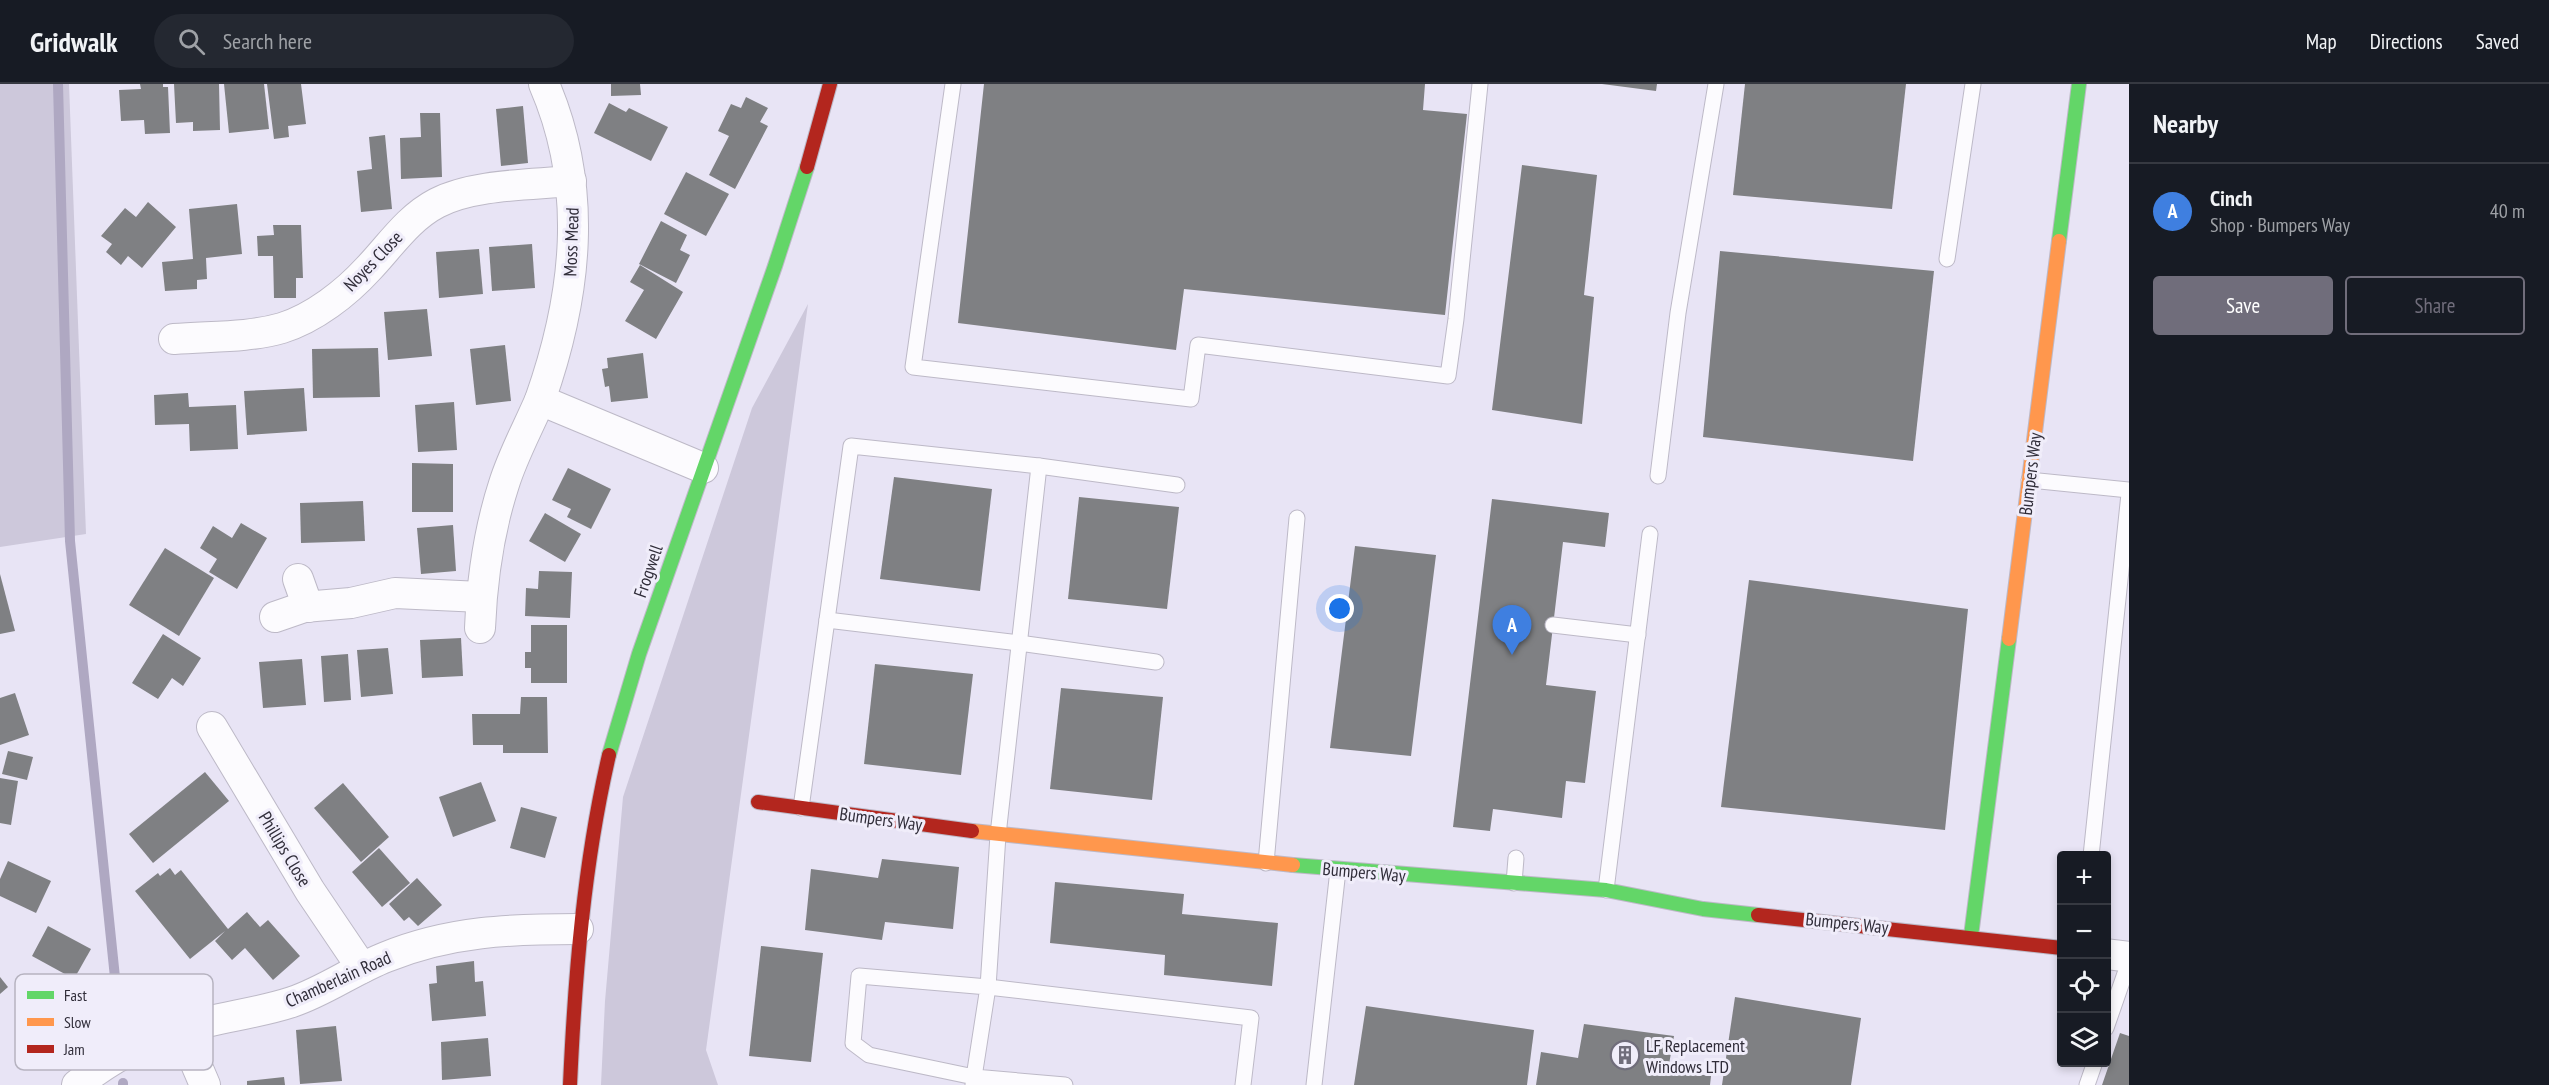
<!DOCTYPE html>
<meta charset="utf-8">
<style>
body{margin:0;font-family:"PT Sans Narrow",sans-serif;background:#242831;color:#f1f3f6}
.controls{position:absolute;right:18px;bottom:18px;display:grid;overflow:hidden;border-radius:6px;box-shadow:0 3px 9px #0003}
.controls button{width:54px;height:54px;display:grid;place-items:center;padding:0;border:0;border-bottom:2px solid #363941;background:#171b24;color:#f1f3f6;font:30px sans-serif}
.you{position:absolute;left:1340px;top:525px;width:21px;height:21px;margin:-15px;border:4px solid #fff;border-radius:50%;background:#1a73e8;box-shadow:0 0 0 9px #1a73e833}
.badge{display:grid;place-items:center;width:39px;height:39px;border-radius:50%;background:#706d7b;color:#fff;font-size:20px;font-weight:700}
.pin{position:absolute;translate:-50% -50px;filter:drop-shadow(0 2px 3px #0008)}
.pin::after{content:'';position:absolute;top:32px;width:21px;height:18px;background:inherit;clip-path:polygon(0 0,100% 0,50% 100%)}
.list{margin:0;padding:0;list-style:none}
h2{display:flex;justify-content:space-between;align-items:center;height:78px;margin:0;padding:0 24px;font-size:26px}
h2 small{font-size:20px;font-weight:400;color:#9ea1a6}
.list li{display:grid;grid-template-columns:39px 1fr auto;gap:18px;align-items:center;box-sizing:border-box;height:96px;padding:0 24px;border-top:2px solid #363941}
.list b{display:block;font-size:22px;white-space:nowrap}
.list p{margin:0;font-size:20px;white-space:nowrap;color:#9ea1a6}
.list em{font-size:20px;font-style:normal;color:#9ea1a6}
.actions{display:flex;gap:12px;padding:18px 24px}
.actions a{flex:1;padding:14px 0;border:2px solid #706d7b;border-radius:6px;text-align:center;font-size:21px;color:#706d7b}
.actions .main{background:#706d7b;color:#fff}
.icon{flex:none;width:33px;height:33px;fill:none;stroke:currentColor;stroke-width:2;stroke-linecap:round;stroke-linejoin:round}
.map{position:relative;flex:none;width:2129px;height:1001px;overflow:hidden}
header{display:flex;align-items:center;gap:36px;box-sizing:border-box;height:84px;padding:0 30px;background:#171b24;border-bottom:2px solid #363941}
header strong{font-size:28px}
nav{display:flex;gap:33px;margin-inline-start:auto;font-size:21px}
.search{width:420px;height:54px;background:#242831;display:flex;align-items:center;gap:15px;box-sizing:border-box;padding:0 21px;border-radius:33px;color:#9ea1a6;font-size:22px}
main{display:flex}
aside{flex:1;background:#171b24}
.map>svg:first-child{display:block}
.green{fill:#cdc8db}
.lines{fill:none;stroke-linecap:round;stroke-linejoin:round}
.stream{stroke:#afa8c2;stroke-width:10}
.building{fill:#7f8083}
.lane-casing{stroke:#bdb9c7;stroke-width:17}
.street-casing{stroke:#bdb9c7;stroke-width:32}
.fast-casing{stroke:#bdb9c7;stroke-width:16}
.slow-casing{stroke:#bdb9c7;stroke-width:16}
.jam-casing{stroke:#bdb9c7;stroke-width:16}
.lane{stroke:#fcfbfe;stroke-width:15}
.street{stroke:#fcfbfe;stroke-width:30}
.fast{stroke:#63d668;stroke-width:14}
.slow{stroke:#ff974d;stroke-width:14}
.jam{stroke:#b3261e;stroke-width:14}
.labels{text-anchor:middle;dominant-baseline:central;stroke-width:6;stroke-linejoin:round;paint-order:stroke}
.street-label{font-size:18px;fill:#302d39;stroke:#f0edfa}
.poi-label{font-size:18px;fill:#302d39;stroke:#f0edfa;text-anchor:start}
.key{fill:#f0edfa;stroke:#b6b3c0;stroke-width:1.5}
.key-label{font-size:16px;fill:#302d39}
</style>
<header>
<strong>Gridwalk</strong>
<div class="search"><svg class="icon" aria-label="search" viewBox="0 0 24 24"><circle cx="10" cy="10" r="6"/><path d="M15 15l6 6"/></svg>Search here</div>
<nav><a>Map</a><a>Directions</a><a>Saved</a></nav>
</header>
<main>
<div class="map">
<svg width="2129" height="1001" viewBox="0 0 2129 1001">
<rect width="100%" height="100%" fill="#e8e4f5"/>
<g class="green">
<path d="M0,0H69L86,450L0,463Z"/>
<path d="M808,220L706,966L718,1001H601L605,917L623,713L752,324Z"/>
</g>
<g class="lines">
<g class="stream">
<path d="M58,0L70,457L120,942"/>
<path d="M123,999V1001"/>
</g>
</g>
<g class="building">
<path d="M140,0H163V3H168L170,49L145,50L144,36L121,37L119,6L141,5Z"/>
<path d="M174,0H219L220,46L193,47V38L176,39Z"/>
<path d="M224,0H264L269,45L229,49Z"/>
<path d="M267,0H301L306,40L288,42L289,53L274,55Z"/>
<path d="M611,0H640L641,11L611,12Z"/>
<path d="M984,0H1425L1423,26L1467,30L1445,231L1184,205L1176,266L958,239Z"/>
<path d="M1602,0H1657L1656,7Z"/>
<path d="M1745,0H1906L1892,125L1733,111Z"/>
<path d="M746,13L768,24L760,38L768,42L735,105L709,91L729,52L718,47L731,20L741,24Z"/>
<path d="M609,19L626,28L629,24L668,43L651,77L594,49Z"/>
<path d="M523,22L528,79L501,82L496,25Z"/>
<path d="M420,29H440L442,93L401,95L400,54L421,53Z"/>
<path d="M385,51L392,125L361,128L357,87L372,85L369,53Z"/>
<path d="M1522,81L1597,91L1584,211L1594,213L1582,340L1492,326Z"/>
<path d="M686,88L729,110L706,152L664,130Z"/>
<path d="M148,118L176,143L142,184L128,172L121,181L106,168L112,160L101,152L125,124L136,133Z"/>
<path d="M237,120L242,170L206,174L207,195L197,196V205L165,207L162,178L193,175L189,125Z"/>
<path d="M661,137L687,151L680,166L690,171L676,199L639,180Z"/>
<path d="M273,141H301L303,194H296V214H274L273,172H258L257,152L274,151Z"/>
<path d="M532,160L535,204L492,207L489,163Z"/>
<path d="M479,165L483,210L439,214L436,168Z"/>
<path d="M1720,167L1934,187L1913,377L1703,353Z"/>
<path d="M640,181L683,208L656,255L625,237L644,206L630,198Z"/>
<path d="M427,225L432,272L388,276L384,228Z"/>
<path d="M505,261L511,317L476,321L470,265Z"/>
<path d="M378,264L380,313L313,314L312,265Z"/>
<path d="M643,269L648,314L611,318L609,302L605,303L602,285L608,284L607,274Z"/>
<path d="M304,304L307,347L247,351L244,307Z"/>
<path d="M188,309L189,323L236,321L238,365L190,367L189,340L155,341L154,311Z"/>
<path d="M454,318L457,366L418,368L415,321Z"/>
<path d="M412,379L453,380V428H412Z"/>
<path d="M568,384L611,405L591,445L567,433L571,425L552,416Z"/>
<path d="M894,393L992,405L980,507L880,495Z"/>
<path d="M1079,413L1179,423L1167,525L1068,515Z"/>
<path d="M1492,415L1609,429L1605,463L1563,458L1546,601L1596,607L1585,699L1566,697L1562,734L1493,725L1490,747L1453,743Z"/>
<path d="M363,417L365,457L301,459L300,419Z"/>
<path d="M545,429L581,450L565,478L529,457Z"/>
<path d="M241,439L267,454L237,505L209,488L217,475L200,464L213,442L232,454Z"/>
<path d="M453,441L456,487L421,490L417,444Z"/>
<path d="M1355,462L1436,471L1411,672L1330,664Z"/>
<path d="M165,464L214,494L179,552L129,521Z"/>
<path d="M539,487L572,488L570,534L525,532L526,504L538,505Z"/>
<path d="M0,490L15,547L0,550Z"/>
<path d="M1749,496L1968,525L1945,746L1721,723Z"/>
<path d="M531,541H567V599H531V584H525V568H531Z"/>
<path d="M163,550L201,574L183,602L172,594L158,615L132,599Z"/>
<path d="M461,554L463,592L422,594L420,556Z"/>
<path d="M388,564L393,610L361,613L357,566Z"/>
<path d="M348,570L351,616L324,618L321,572Z"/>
<path d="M302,575L306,621L263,624L259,578Z"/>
<path d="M875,580L973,590L961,691L864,680Z"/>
<path d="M1061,604L1163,613L1152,716L1050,705Z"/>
<path d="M15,609L29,651L0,661V614Z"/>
<path d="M521,613H547L548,669H503V661H473L472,630H520Z"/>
<path d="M8,667L33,673L27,696L2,690Z"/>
<path d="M205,688L229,717L153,779L129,750Z"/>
<path d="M0,694L18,697L11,741L0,739Z"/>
<path d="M481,698L496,737L453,753L439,713Z"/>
<path d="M343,699L389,753L361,778L314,724Z"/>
<path d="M521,723L557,733L545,774L510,764Z"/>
<path d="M379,764L410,799L382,823L352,788Z"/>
<path d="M882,775L959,783L953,845L885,838L882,856L805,846L811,785L878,794Z"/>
<path d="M8,777L51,797L36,829L0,812V795Z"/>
<path d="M170,784L175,791L181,786L228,845L247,828L260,843L268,836L300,872L273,896L245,864L232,876L215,857L225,847L190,875L135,807L158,789L160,792Z"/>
<path d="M417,794L442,821L418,842L409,833L404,837L389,820Z"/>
<path d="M1055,798L1184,810L1182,830L1278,839L1272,902L1164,891L1165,871L1050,859Z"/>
<path d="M48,842L91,865L74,895L32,872Z"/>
<path d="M761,862L823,869L811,978L749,972Z"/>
<path d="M474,877L475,898L483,897L486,932L432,937L429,900L437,899L436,882Z"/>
<path d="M0,893L8,903L0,910Z"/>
<path d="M1735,913L1861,934L1851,1001H1722Z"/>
<path d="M1366,922L1534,946L1527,1001H1354Z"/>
<path d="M1584,940L1674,952L1668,986L1711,992L1710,1001H1536L1541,968L1578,974Z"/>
<path d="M336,942L342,997L300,1000L296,946Z"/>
<path d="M2120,949L2129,952V1001H2102Z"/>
<path d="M488,954L491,992L442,996L441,958Z"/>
<path d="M284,993L285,1001H247V997Z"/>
</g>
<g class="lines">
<g class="lane-casing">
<g id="lane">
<path d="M953,0L913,283L1191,315L1198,261L1448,292L1456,235L1480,0"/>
<path d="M1947,175L1973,0"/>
<path d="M1039,382L1177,401"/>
<path d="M1658,392L1678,229L1716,0"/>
<path d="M2029,396L2129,406"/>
<path d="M827,536L1019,559L1156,578"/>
<path d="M1553,541L1638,551"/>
<path d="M801,724L851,362L1039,382L998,751L988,903L1251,934L1243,1001"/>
<path d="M2091,772L2129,410"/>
<path d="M1266,779L1297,434"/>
<path d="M1514,799L1516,774"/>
<path d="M1606,806L1650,450"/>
<path d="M2106,944L2129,878"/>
<path d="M973,1001L974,993L988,903L859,892L853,959L869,971L974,993L1065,1001"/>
<path d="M1314,1001L1338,786"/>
<path d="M2087,1001L2095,978"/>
</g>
</g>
<g class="street-casing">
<g id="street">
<path d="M174,255C209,252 248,254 282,244C314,234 346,209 368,185C390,162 408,134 437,119C473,100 531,101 571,97"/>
<path d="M540,316C577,211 589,104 544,0"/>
<path d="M298,495L308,523"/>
<path d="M275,533L304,523L351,519L395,509L481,513"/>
<path d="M480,544C482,496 489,446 504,400C513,371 528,344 540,316L703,384"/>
<path d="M212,643L310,807L362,884"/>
<path d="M2106,870L2129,873"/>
<path d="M181,945L205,1001"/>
<path d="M77,1001C108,976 143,957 181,945C217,933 256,930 292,918C325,907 353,886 386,873C450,847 511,845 578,845"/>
</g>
</g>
<g class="fast-casing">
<g id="fast">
<path d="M2059,157L2079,0"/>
<path d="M609,671L639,570L775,182L807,83"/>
<path d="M1293,781L1606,806L1703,825L1758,831"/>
<path d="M1971,852L2009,555"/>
</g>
</g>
<g class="slow-casing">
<g id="slow">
<path d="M2009,555L2059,157"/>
<path d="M972,747L1293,781"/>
</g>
</g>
<g class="jam-casing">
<g id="jam">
<path d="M807,83L830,0"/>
<path d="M758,718L972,747"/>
<path d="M1758,831L2062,864"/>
<path d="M570,1001C575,890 584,779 609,671"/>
</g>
</g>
<use href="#lane" class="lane"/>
<use href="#street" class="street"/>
<use href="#fast" class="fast"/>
<use href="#slow" class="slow"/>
<use href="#jam" class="jam"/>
</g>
<defs>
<g id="building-ring" transform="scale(1.5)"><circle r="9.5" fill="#f0edfa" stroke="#706d7b" stroke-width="1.5"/><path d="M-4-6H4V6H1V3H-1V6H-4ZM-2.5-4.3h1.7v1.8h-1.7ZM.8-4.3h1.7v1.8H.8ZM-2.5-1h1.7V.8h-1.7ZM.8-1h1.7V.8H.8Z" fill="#706d7b"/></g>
</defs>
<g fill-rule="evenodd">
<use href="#building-ring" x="1625" y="971"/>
</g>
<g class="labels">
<g class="street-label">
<text transform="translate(571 158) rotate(-88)">Moss Mead</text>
<text transform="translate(373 177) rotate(-46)">Noyes Close</text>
<text transform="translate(2030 390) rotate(-83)">Bumpers Way</text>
<text transform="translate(648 487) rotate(-71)">Frogwell</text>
<text transform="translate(881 735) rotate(8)">Bumpers Way</text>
<text transform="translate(285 765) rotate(59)">Phillips Close</text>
<text transform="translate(1364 788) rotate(5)">Bumpers Way</text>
<text transform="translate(1847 839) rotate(6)">Bumpers Way</text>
<text transform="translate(338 895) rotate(-24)">Chamberlain Road</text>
</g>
<g class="poi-label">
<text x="1646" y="961">LF Replacement<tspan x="1646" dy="21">Windows LTD</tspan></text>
</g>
</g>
<rect x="15" y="890" width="198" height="96" rx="9" class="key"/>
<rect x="27" y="907" width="27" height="8" fill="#63d668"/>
<rect x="27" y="934" width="27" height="8" fill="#ff974d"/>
<rect x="27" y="961" width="27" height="8" fill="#b3261e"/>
<g class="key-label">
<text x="64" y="917">Fast</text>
<text x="64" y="944">Slow</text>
<text x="64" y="971">Jam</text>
</g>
</svg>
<div class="controls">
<button>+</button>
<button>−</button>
<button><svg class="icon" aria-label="locate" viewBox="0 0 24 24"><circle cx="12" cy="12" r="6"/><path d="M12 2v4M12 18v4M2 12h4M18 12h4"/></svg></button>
<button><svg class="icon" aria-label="layers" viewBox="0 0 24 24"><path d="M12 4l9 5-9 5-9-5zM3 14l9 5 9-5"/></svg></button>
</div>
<div class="you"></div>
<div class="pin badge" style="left:1512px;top:571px;background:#3f7fe0">A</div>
</div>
<aside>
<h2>Nearby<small></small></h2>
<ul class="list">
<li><span class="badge" style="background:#3f7fe0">A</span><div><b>Cinch</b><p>Shop · Bumpers Way</p></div><em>40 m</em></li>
</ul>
<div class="actions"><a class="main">Save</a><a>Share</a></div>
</aside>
</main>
